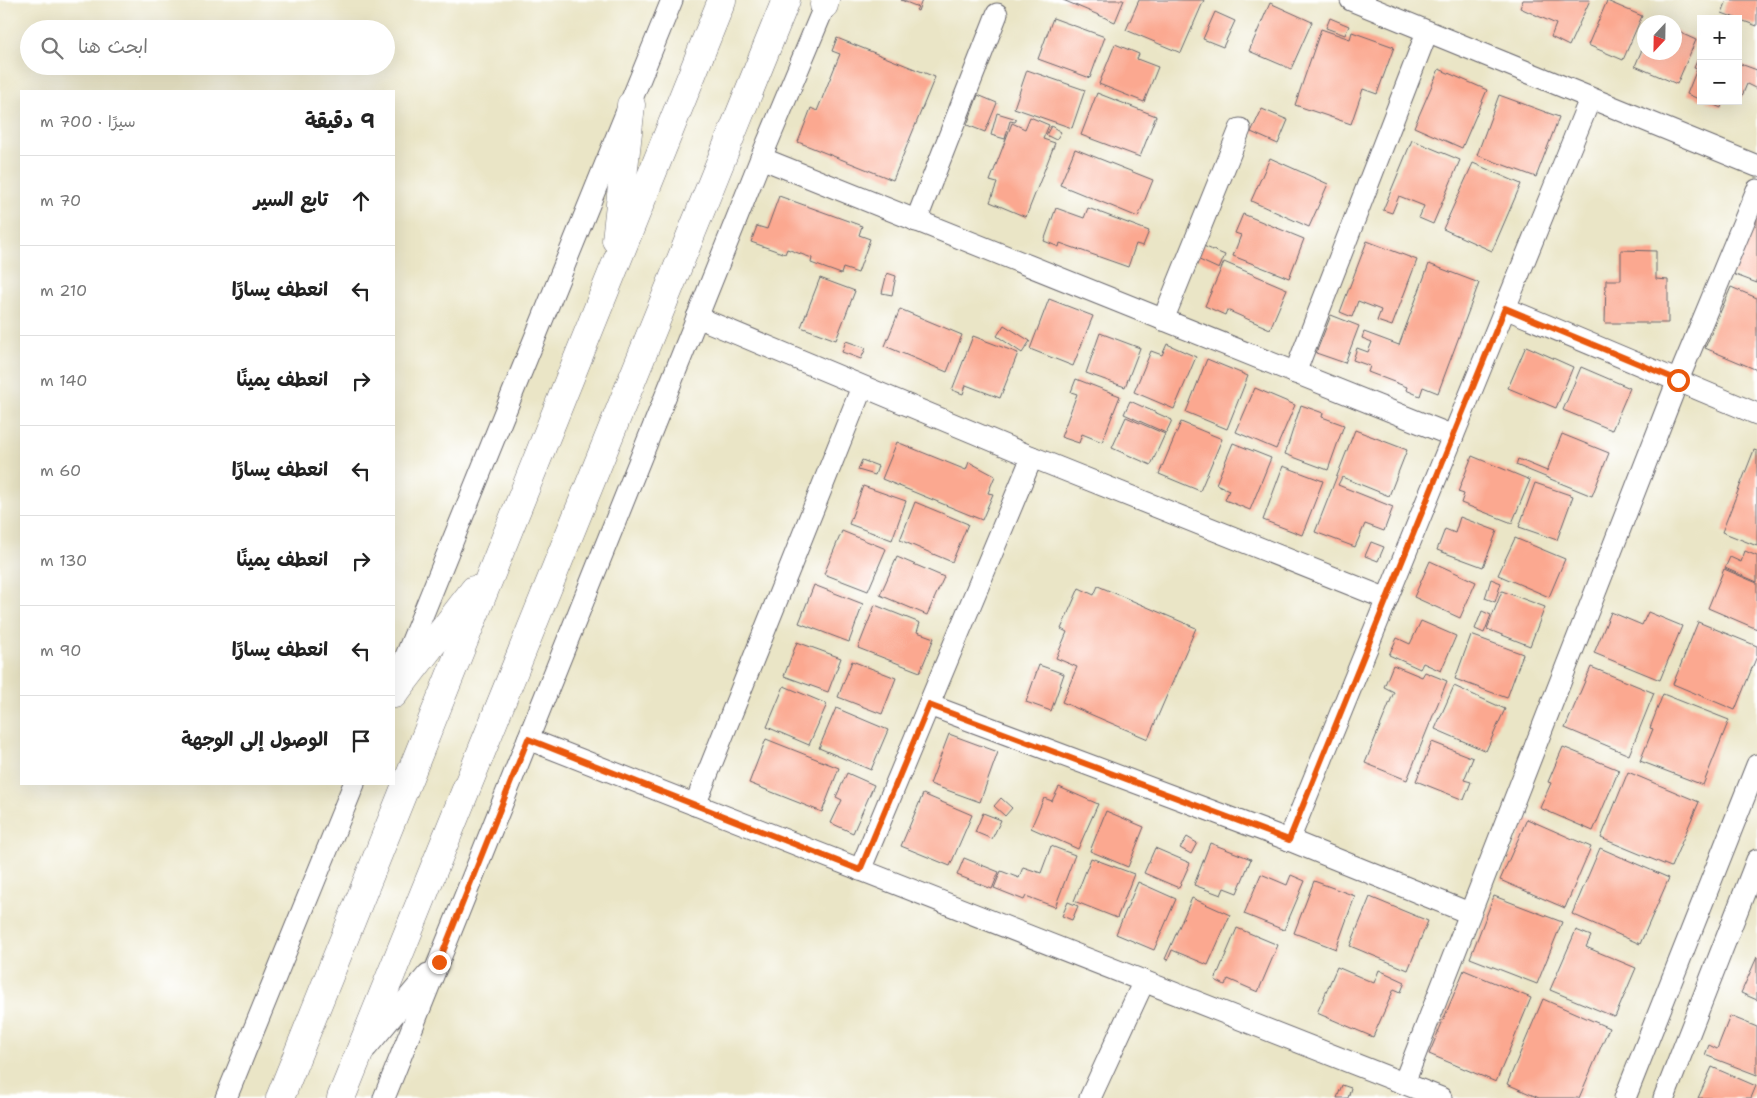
<!DOCTYPE html>
<html lang="ar">
<meta charset="utf-8">
<style>
body{margin:0;font-family:"Shantell Sans","Playpen Sans Arabic",sans-serif;background:#f2f2f2;color:#222;direction:rtl}
.controls{position:absolute;right:15px;top:15px;display:grid;overflow:hidden;border-radius:0px;box-shadow:0 5px 20px #0002}
.controls button{width:45px;height:45px;display:grid;place-items:center;padding:0;border:0;border-bottom:1px solid #e0e0e0;background:#fff;color:#222;font:25px sans-serif}
.compass{position:absolute;left:1637px;top:15px;width:45px;height:45px;border-radius:50%;background:#fff;box-shadow:0 5px 20px #0002;rotate:202deg}
.stop{position:absolute;width:15px;height:15px;margin:-11px;border:4px solid #ea580c;border-radius:50%;background:#fff}
.stop.end{background:#ea580c;border-color:#fff;box-shadow:0 1px 5px #0008}
.list{margin:0;padding:0;list-style:none}
h2{display:flex;justify-content:space-between;align-items:center;height:65px;margin:0;padding:0 20px;font-size:21px}
h2 small{font-size:16px;font-weight:400;color:#767676}
.list li{display:grid;grid-template-columns:32px 1fr auto;gap:15px;align-items:center;box-sizing:border-box;height:90px;padding:0 20px;border-top:1px solid #e0e0e0}
.list b{display:block;font-size:19px;white-space:nowrap}
.list em{font-size:16px;font-style:normal;color:#767676}
.icon{flex:none;width:28px;height:28px;fill:none;stroke:currentColor;stroke-width:2;stroke-linecap:round;stroke-linejoin:round}
.map{position:relative;flex:none;width:1757px;height:1098px;overflow:hidden;direction:ltr}
.search{position:absolute;background:#fff;box-shadow:0 5px 20px #0002;left:20px;top:20px;width:375px;height:55px;display:flex;align-items:center;gap:12px;box-sizing:border-box;padding:0 18px;border-radius:28px;color:#767676;font-size:19px}
.panel{position:absolute;background:#fff;box-shadow:0 5px 20px #0002;left:20px;top:90px;width:375px;height:695px;border-radius:0px;direction:rtl}
.map>svg:first-child{display:block}
.building{fill:#fba890}
.lines{fill:none;stroke-linecap:round;stroke-linejoin:round}
.minor-casing{stroke:#68666c;stroke-width:23}
.major-casing{stroke:#68666c;stroke-width:29}
.minor{stroke:#fff;stroke-width:21}
.major{stroke:#fff;stroke-width:28}
.route{stroke:#ea580c;stroke-width:6}
</style>
<div class="map">
<svg width="1757" height="1098" viewBox="0 0 1757 1098">
<rect width="100%" height="100%" fill="#fff"/>
<filter id="ink" filterUnits="userSpaceOnUse"><feTurbulence type="fractalNoise" baseFrequency=".02" numOctaves="2"/><feDisplacementMap in="SourceGraphic" scale="10" xChannelSelector="R" yChannelSelector="G"/><feConvolveMatrix kernelMatrix="1 2 1 2 8 2 1 2 1" color-interpolation-filters="sRGB"/></filter>
<filter id="wash" filterUnits="userSpaceOnUse"><feTurbulence type="fractalNoise" baseFrequency=".0096" numOctaves="4" result="noise"/><feDisplacementMap in="SourceGraphic" scale="20" xChannelSelector="R" yChannelSelector="G"/><feGaussianBlur stdDeviation="1.12" result="paint"/><feColorMatrix in="noise" values="0 0 0 0 0 0 0 0 0 0 0 0 0 0 0 0 0 1.4 0 .05"/><feComposite in="paint" operator="in"/></filter>
<g filter="url(#wash)">
<rect width="100%" height="100%" fill="#eae5c6"/>
<g id="blocks">
<g class="building">
<path d="M901,0H922L918,11L916,10L918,7Z"/>
<path d="M1063,0H1124L1115,22Z"/>
<path d="M1139,0H1204L1181,53L1126,30Z"/>
<path d="M1523,0H1590L1569,46L1551,37L1556,24L1520,8Z"/>
<path d="M1727,0H1757V26L1722,13Z"/>
<path d="M1607,1L1642,16L1623,60L1588,45Z"/>
<path d="M1270,3L1312,22L1291,69L1249,51Z"/>
<path d="M1215,12L1235,21L1223,47L1203,39Z"/>
<path d="M1053,18L1105,37L1090,78L1038,59Z"/>
<path d="M1330,18L1349,26L1345,35L1326,28Z"/>
<path d="M1321,29L1350,39L1352,32L1394,47L1377,94L1363,89L1351,124L1295,105Z"/>
<path d="M1674,30L1696,40L1677,84L1635,66L1644,45V52H1674Z"/>
<path d="M837,38L935,77L893,180L798,142L811,108L817,111L840,54L832,51Z"/>
<path d="M1115,44L1139,54L1137,59L1158,67L1144,102L1099,84Z"/>
<path d="M1701,51V100L1687,94L1697,69L1694,68Z"/>
<path d="M1738,63L1757,70V89L1747,84L1740,101H1738Z"/>
<path d="M1439,69L1487,90L1462,148L1414,127Z"/>
<path d="M1027,70L1085,90L1072,128L1014,108Z"/>
<path d="M1097,93L1156,116L1140,157L1081,135Z"/>
<path d="M978,95L997,103L985,132L967,125Z"/>
<path d="M1499,95L1559,117L1536,177L1477,155Z"/>
<path d="M1705,101H1723L1721,108Z"/>
<path d="M1262,109L1288,120L1278,144L1251,132Z"/>
<path d="M997,113L1017,119L1015,122L1010,121L1005,139L991,135Z"/>
<path d="M1030,117L1049,125L1043,139L1055,143L1026,217L990,202L997,183L990,181L1012,123L1025,129Z"/>
<path d="M1051,126L1061,132L1056,140L1046,135Z"/>
<path d="M1412,140L1460,160L1433,224L1419,218L1424,206L1399,196L1392,213L1383,210Z"/>
<path d="M1075,149L1153,180L1138,217L1060,185Z"/>
<path d="M1270,158L1328,184L1309,227L1251,201Z"/>
<path d="M1473,163L1521,184L1492,251L1443,229Z"/>
<path d="M779,196L862,226L859,235L870,239L858,273L843,268L841,274L811,263L812,258L787,249L785,254L751,242L757,226L767,229Z"/>
<path d="M1056,208L1084,218L1088,208L1149,231L1143,246L1136,244L1128,267L1060,243L1059,247L1044,241Z"/>
<path d="M1757,213V283L1733,274Z"/>
<path d="M1243,214L1304,239L1289,278L1233,256L1241,235L1235,233Z"/>
<path d="M1367,241L1417,260L1392,326L1377,321L1381,310L1358,301L1352,317L1340,312Z"/>
<path d="M1201,245L1225,255L1219,269L1195,258Z"/>
<path d="M1621,250L1656,251V279L1668,280V323H1605L1606,280H1621Z"/>
<path d="M1224,262L1287,289L1270,329L1227,310L1225,315L1205,306Z"/>
<path d="M1429,264L1479,283L1438,393L1423,387L1420,396L1406,390L1407,387L1368,372L1370,366L1353,360L1357,348L1368,352L1372,342L1362,338L1364,332L1399,345Z"/>
<path d="M887,273L896,276L892,295L882,293Z"/>
<path d="M820,278L855,291L836,340L801,327Z"/>
<path d="M1731,287L1757,298V370L1705,348Z"/>
<path d="M1049,299L1093,316L1073,366L1030,349Z"/>
<path d="M900,309L962,335L947,372L885,346Z"/>
<path d="M1331,315L1359,326L1345,363L1316,353Z"/>
<path d="M1004,325L1030,341L1022,353L997,336Z"/>
<path d="M1100,333L1140,348L1125,387L1086,373Z"/>
<path d="M973,336L1018,353L1000,398L966,385L963,394L952,390Z"/>
<path d="M846,341L866,348L861,359L842,352Z"/>
<path d="M1167,344L1196,357L1174,409L1134,392L1151,351L1162,355Z"/>
<path d="M1526,346L1573,367L1556,408L1508,388Z"/>
<path d="M1207,359L1248,376L1227,429L1186,412Z"/>
<path d="M1581,367L1630,388L1612,430L1563,410Z"/>
<path d="M1076,379L1120,396L1102,442L1082,434L1079,443L1061,437L1077,394L1071,392Z"/>
<path d="M1255,388L1295,405L1276,449L1236,432Z"/>
<path d="M1130,401L1172,420L1166,433L1124,414Z"/>
<path d="M1301,405L1323,413L1322,417L1344,425L1328,470L1285,454Z"/>
<path d="M1126,417L1165,434L1151,465L1112,448Z"/>
<path d="M1181,422L1222,439L1200,491L1159,474Z"/>
<path d="M1355,430L1407,450L1389,496L1342,477L1338,485L1393,507L1384,531L1365,524L1355,547L1315,532Z"/>
<path d="M1562,434L1609,453L1592,496L1516,465L1518,459L1547,471Z"/>
<path d="M897,442L966,470L969,462L995,476L988,493L993,494L982,520L882,479Z"/>
<path d="M1233,443L1271,458L1250,510L1225,500L1229,490L1216,484Z"/>
<path d="M1754,450L1757,451V546L1722,532Z"/>
<path d="M1472,456L1530,480L1512,523L1461,503L1464,494L1458,492Z"/>
<path d="M862,460L878,466L875,475L858,470Z"/>
<path d="M1283,466L1323,481L1302,535L1263,520Z"/>
<path d="M1535,483L1573,496L1557,540L1519,527Z"/>
<path d="M863,486L906,501L892,540L849,524Z"/>
<path d="M915,502L968,524L952,562L900,540Z"/>
<path d="M1460,517L1497,531L1483,567L1437,550L1445,529L1455,533Z"/>
<path d="M842,531L886,549L868,591L824,574Z"/>
<path d="M1515,538L1565,559L1549,597L1498,575Z"/>
<path d="M1371,542L1384,547L1378,561L1365,556Z"/>
<path d="M1745,551L1757,556V582L1725,568L1730,557L1741,562Z"/>
<path d="M897,557L944,577L927,615L880,595Z"/>
<path d="M1430,561L1476,582L1460,618L1414,597Z"/>
<path d="M1724,569L1757,583V629L1708,608Z"/>
<path d="M1491,579L1501,583L1495,602L1485,598Z"/>
<path d="M814,585L863,604L849,642L799,623Z"/>
<path d="M1098,586L1196,628L1148,739L1062,702L1077,667L1056,658L1067,632L1061,629L1079,588L1094,595Z"/>
<path d="M1502,591L1545,607L1530,646L1487,629Z"/>
<path d="M875,605L920,623L917,632L934,638L920,672L858,648Z"/>
<path d="M1482,611L1491,615L1484,633L1475,629Z"/>
<path d="M1611,612L1642,625L1648,612L1682,626L1660,680L1594,653Z"/>
<path d="M1421,621L1456,636L1441,671L1423,663L1420,669L1389,655L1397,638L1410,644Z"/>
<path d="M1698,622L1757,646V656L1735,710L1673,684Z"/>
<path d="M1471,635L1523,654L1507,698L1455,679Z"/>
<path d="M797,642L841,658L828,692L784,676Z"/>
<path d="M852,661L896,678L882,714L838,697Z"/>
<path d="M1039,665L1064,674L1051,711L1026,702Z"/>
<path d="M1393,665L1422,677L1425,672L1447,681L1407,780L1365,763L1394,692L1384,687Z"/>
<path d="M1591,667L1654,693L1629,755L1565,728Z"/>
<path d="M784,686L827,704L809,745L767,727Z"/>
<path d="M1454,686L1505,709L1486,751L1435,729Z"/>
<path d="M1663,694L1729,720L1703,785L1640,761L1653,729L1650,728Z"/>
<path d="M836,708L888,730L871,770L819,748Z"/>
<path d="M949,734L998,752L980,802L930,784Z"/>
<path d="M766,739L839,768L822,812L749,783Z"/>
<path d="M1432,742L1473,758L1464,780L1471,782L1464,800L1416,781Z"/>
<path d="M1563,747L1619,770L1593,831L1540,808L1551,783L1548,782Z"/>
<path d="M1628,772L1699,802L1671,867L1601,838Z"/>
<path d="M847,773L874,785L853,833L831,823L842,800L836,797Z"/>
<path d="M1059,787L1098,804L1078,849L1031,828L1044,798L1052,801Z"/>
<path d="M923,794L972,815L950,866L901,846Z"/>
<path d="M1001,798L1012,808L1005,816L994,806Z"/>
<path d="M1106,811L1144,827L1128,867L1090,851Z"/>
<path d="M983,813L1001,820L992,839L975,832Z"/>
<path d="M1527,819L1591,847L1565,908L1500,880Z"/>
<path d="M1187,837L1197,843L1191,854L1180,848Z"/>
<path d="M1210,843L1251,859L1237,893L1224,888L1221,895L1194,885Z"/>
<path d="M1051,846L1075,855L1055,907L1026,896L1024,900L994,888L1001,871L1019,878L1023,867L1041,873Z"/>
<path d="M1155,848L1190,863L1179,888L1144,873Z"/>
<path d="M1600,848L1669,878L1640,944L1572,914Z"/>
<path d="M964,858L999,872L992,889L957,875Z"/>
<path d="M1091,858L1134,874L1117,918L1074,901Z"/>
<path d="M1261,874L1287,885L1291,875L1305,881L1284,930L1244,914Z"/>
<path d="M1314,881L1355,896L1336,949L1294,933Z"/>
<path d="M1138,882L1176,899L1154,950L1116,934Z"/>
<path d="M1494,896L1562,922L1537,984L1470,958Z"/>
<path d="M1370,897L1428,921L1408,970L1350,946Z"/>
<path d="M1192,898L1230,915L1208,965L1172,950L1168,960L1165,959Z"/>
<path d="M1068,902L1078,906L1072,920L1062,916Z"/>
<path d="M1237,928L1278,945L1258,992L1228,979L1225,985L1215,980Z"/>
<path d="M1576,930L1591,936L1586,947L1636,968L1615,1017L1550,990Z"/>
<path d="M1757,957V1000L1741,993Z"/>
<path d="M1337,967L1374,983L1379,970L1405,982L1401,992L1394,989L1373,1037L1317,1013Z"/>
<path d="M1464,970L1531,998L1496,1082L1429,1054Z"/>
<path d="M1543,999L1609,1028L1579,1098H1539L1507,1084Z"/>
<path d="M1730,1016L1757,1027V1075L1705,1055L1709,1045L1717,1049Z"/>
<path d="M1712,1067L1756,1086L1751,1098H1698Z"/>
<path d="M1342,1085L1351,1088L1348,1098H1337Z"/>
</g>
</g>
</g>
<g filter="url(#ink)">
<use href="#blocks" fill-opacity="0" stroke="#68666c" stroke-width="1"/>
<g class="lines">
<g class="minor-casing">
<g id="minor">
<path d="M1351,0L1757,166"/>
<path d="M761,158L1453,436"/>
<path d="M916,221L997,14"/>
<path d="M1505,308L1757,414"/>
<path d="M697,317L1032,457L1387,599"/>
<path d="M1163,320L1240,129"/>
<path d="M1295,373L1427,32"/>
<path d="M395,683L672,0"/>
<path d="M929,705L1289,840L1469,913"/>
<path d="M528,739L1441,1098"/>
<path d="M695,805L862,387"/>
<path d="M1289,840L1590,99"/>
<path d="M860,870L1032,457"/>
<path d="M367,1047L428,974"/>
<path d="M1404,1083L1678,380L1757,190"/>
<path d="M226,1098L354,784"/>
<path d="M384,1098L761,158L827,0"/>
<path d="M1090,1098L1144,981"/>
<path d="M1625,1098L1757,765"/>
<path d="M1664,1098L1757,860"/>
</g>
</g>
<g class="major-casing">
<g id="major">
<path d="M824,5L825,0"/>
<path d="M616,240L631,105"/>
<path d="M394,694L474,590"/>
<path d="M280,1098L722,0"/>
<path d="M341,1098L786,0"/>
</g>
</g>
<use href="#minor" class="minor"/>
<use href="#major" class="major"/>
</g>
</g>
<g class="lines" filter="url(#ink)">
<path class="route" d="M439,962L528,739L860,870L929,705L1289,840L1505,308L1678,380"/>
</g>
</svg>
<div class="controls">
<button>+</button>
<button>−</button>
</div>
<svg class="compass" viewBox="-18 -18 36 36"><path d="M0-13l5 13h-10z" fill="#e53935"/><path d="M0 13l5-13h-10z" fill="#767676"/></svg>
<div class="stop" style="left:1678px;top:380px"></div>
<div class="stop end" style="left:439px;top:962px"></div>
<div class="search"><svg class="icon" aria-label="search" viewBox="0 0 24 24"><circle cx="10" cy="10" r="6"/><path d="M15 15l6 6"/></svg>ابحث هنا</div>
<section class="panel">
<h2>9 دقيقة<small>سيرًا · 700 m</small></h2>
<ul class="list">
<li><svg class="icon" aria-label="ahead" viewBox="0 0 24 24"><path d="M12 20V5M6 11l6-6 6 6"/></svg><div><b>تابع السير</b></div><em>70 m</em></li>
<li><svg class="icon" aria-label="left" viewBox="0 0 24 24"><path d="M17 20v-9H6M10 6l-5 5 5 5"/></svg><div><b>انعطف يسارًا</b></div><em>210 m</em></li>
<li><svg class="icon" aria-label="right" viewBox="0 0 24 24"><path d="M7 20v-9h11M14 6l5 5-5 5"/></svg><div><b>انعطف يمينًا</b></div><em>140 m</em></li>
<li><svg class="icon" aria-label="left" viewBox="0 0 24 24"><path d="M17 20v-9H6M10 6l-5 5 5 5"/></svg><div><b>انعطف يسارًا</b></div><em>60 m</em></li>
<li><svg class="icon" aria-label="right" viewBox="0 0 24 24"><path d="M7 20v-9h11M14 6l5 5-5 5"/></svg><div><b>انعطف يمينًا</b></div><em>130 m</em></li>
<li><svg class="icon" aria-label="left" viewBox="0 0 24 24"><path d="M17 20v-9H6M10 6l-5 5 5 5"/></svg><div><b>انعطف يسارًا</b></div><em>90 m</em></li>
<li><svg class="icon" aria-label="arrive" viewBox="0 0 24 24"><path d="M6 21V4h12l-3 4 3 4H6"/></svg><div><b>الوصول إلى الوجهة</b></div></li>
</ul>
</section>
</div>
